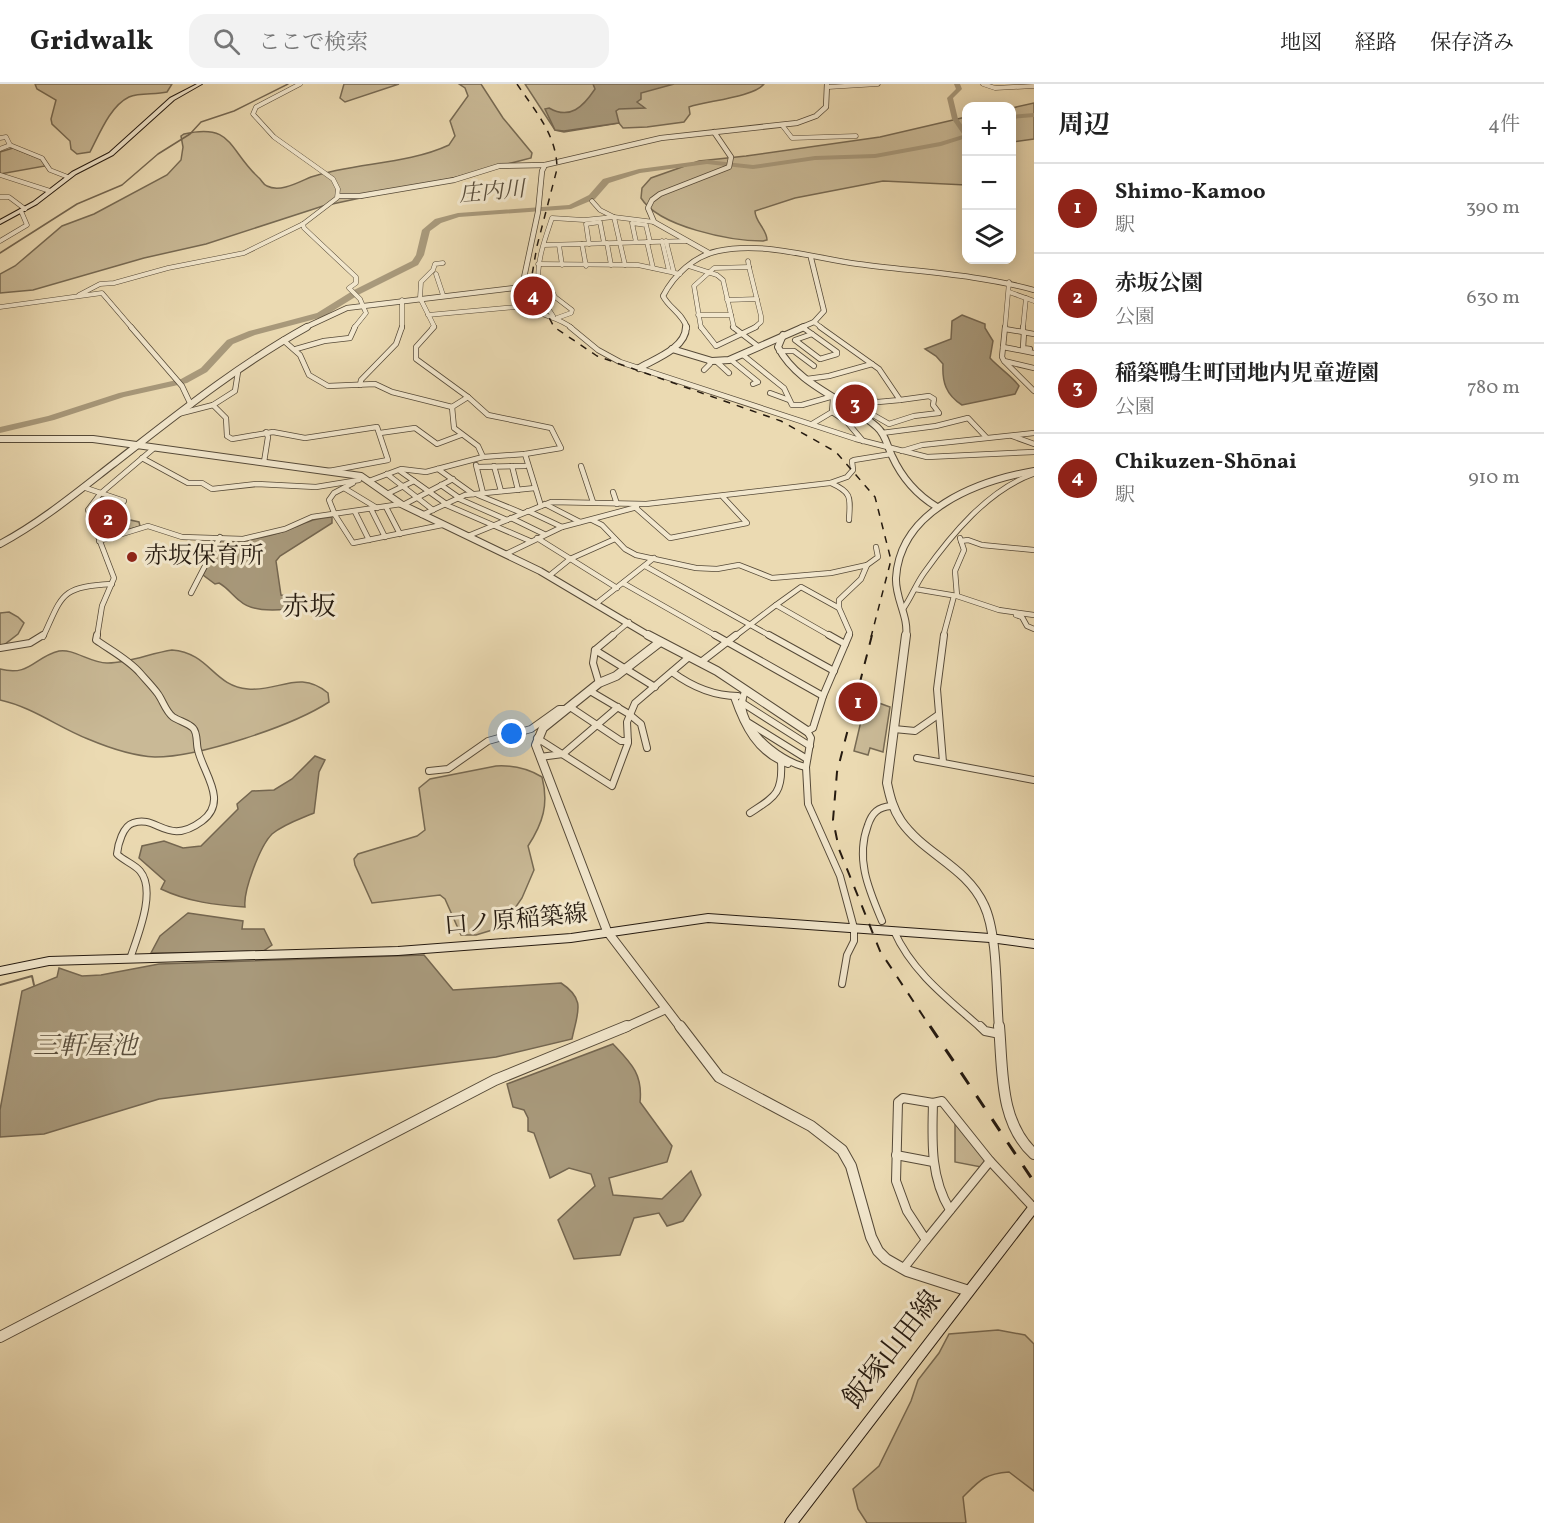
<!DOCTYPE html>
<html lang="ja">
<meta charset="utf-8">
<style>
body{margin:0;font-family:Vollkorn,"Noto Serif JP",serif;background:#f2f2f2;color:#222}
.controls{position:absolute;right:18px;top:18px;display:grid;overflow:hidden;border-radius:12px;box-shadow:0 3px 15px #0003}
.controls button{width:54px;height:54px;display:grid;place-items:center;padding:0;border:0;border-bottom:2px solid #e0e0e0;background:#fff;color:#222;font:30px sans-serif}
.you{position:absolute;left:512px;top:650px;width:21px;height:21px;margin:-15px;border:4px solid #fff;border-radius:50%;background:#1a73e8;box-shadow:0 0 0 9px #1a73e833}
.badge{display:grid;place-items:center;width:39px;height:39px;border-radius:50%;background:#8f2418;color:#fff;font-size:20px;font-weight:700}
.pin{position:absolute;translate:-50% -50%;border:3px solid #fff;box-shadow:0 2px 6px #0006}
.list{margin:0;padding:0;list-style:none}
h2{display:flex;justify-content:space-between;align-items:center;height:78px;margin:0;padding:0 24px;font-size:26px}
h2 small{font-size:20px;font-weight:400;color:#767676}
.list li{display:grid;grid-template-columns:39px 1fr auto;gap:18px;align-items:center;box-sizing:border-box;height:90px;padding:0 24px;border-top:2px solid #e0e0e0}
.list b{display:block;font-size:22px;white-space:nowrap}
.list p{margin:0;font-size:20px;white-space:nowrap;color:#767676}
.list em{font-size:20px;font-style:normal;color:#767676}
.icon{flex:none;width:33px;height:33px;fill:none;stroke:currentColor;stroke-width:2;stroke-linecap:round;stroke-linejoin:round}
.map{position:relative;flex:none;width:1034px;height:1439px;overflow:hidden}
header{display:flex;align-items:center;gap:36px;box-sizing:border-box;height:84px;padding:0 30px;background:#fff;border-bottom:2px solid #e0e0e0}
header strong{font-size:28px}
nav{display:flex;gap:33px;margin-inline-start:auto;font-size:21px}
.search{width:420px;height:54px;background:#f2f2f2;display:flex;align-items:center;gap:15px;box-sizing:border-box;padding:0 21px;border-radius:18px;color:#767676;font-size:22px}
main{display:flex}
aside{flex:1;background:#fff}
.map>svg:first-child{display:block}
.green{fill:#c9b996;stroke:#776a53;stroke-width:1.5}
.water{fill:#a8997b;stroke:#746650;stroke-width:1.5}
.lines{fill:none;stroke-linecap:round;stroke-linejoin:round}
.stream-far1{stroke:#746650;stroke-width:1.5}
.stream{stroke:#746650;stroke-width:2}
.river{fill:#a8997b;fill-rule:evenodd}
.minor-far3-casing{stroke:#564a38;stroke-width:5}
.minor-far2-casing{stroke:#564a38;stroke-width:6}
.minor-far1-casing{stroke:#564a38;stroke-width:8}
.minor-casing{stroke:#564a38;stroke-width:10}
.tertiary-far3-casing{stroke:#564a38;stroke-width:6}
.tertiary-far2-casing{stroke:#564a38;stroke-width:8}
.tertiary-far1-casing{stroke:#564a38;stroke-width:10}
.tertiary-casing{stroke:#564a38;stroke-width:12}
.secondary-casing{stroke:#251a10;stroke-width:2}
.minor-far3{stroke:#f2e7cd;stroke-width:4}
.minor-far2{stroke:#f2e7cd;stroke-width:4.5}
.minor-far1{stroke:#f2e7cd;stroke-width:6}
.minor{stroke:#f2e7cd;stroke-width:8}
.tertiary-far3{stroke:#f2e7cd;stroke-width:4.5}
.tertiary-far2{stroke:#f2e7cd;stroke-width:6}
.tertiary-far1{stroke:#f2e7cd;stroke-width:8}
.tertiary{stroke:#f2e7cd;stroke-width:10}
.secondary{fill:#f2e7cd;fill-rule:evenodd}
.rail-far2{stroke:#251a10;stroke-width:1.5;stroke-dasharray:7 7;stroke-linecap:butt}
.rail-far1{stroke:#251a10;stroke-width:2;stroke-dasharray:10 10;stroke-linecap:butt}
.rail{stroke:#251a10;stroke-width:3;stroke-dasharray:14 14;stroke-linecap:butt}
.poi-dot{fill:#8f2418;stroke:#f2e7cd;stroke-width:2}
.labels{text-anchor:middle;dominant-baseline:central;stroke-width:6;stroke-linejoin:round;paint-order:stroke}
.far-water-label{font-size:22px;font-style:italic;fill:#594d3b;stroke:#f2e7cd}
.poi-label{font-size:24px;fill:#251a10;stroke:#f2e7cd;text-anchor:start}
.street-label{font-size:24px;fill:#251a10;stroke:#f2e7cd}
.water-label{font-size:26px;font-style:italic;fill:#594d3b;stroke:#f2e7cd}
.quarter-label{font-size:27px;fill:#251a10;stroke:#f2e7cd}
.near-street-label{font-size:28px;fill:#251a10;stroke:#f2e7cd}
</style>
<header>
<strong>Gridwalk</strong>
<div class="search"><svg class="icon" aria-label="search" viewBox="0 0 24 24"><circle cx="10" cy="10" r="6"/><path d="M15 15l6 6"/></svg>ここで検索</div>
<nav><a>地図</a><a>経路</a><a>保存済み</a></nav>
</header>
<main>
<div class="map">
<svg width="1034" height="1439" viewBox="0 0 1034 1439">
<rect width="100%" height="100%" fill="#ebdab2"/>
<filter id="stains"><feTurbulence type="fractalNoise" baseFrequency=".00333" numOctaves="4"/><feColorMatrix values="0 0 0 0 .2 0 0 0 0 .09 0 0 0 0 .02 0 0 0 .5 -.17"/></filter>
<radialGradient id="worn" r=".72"><stop offset=".6" stop-color="#630" stop-opacity="0"/><stop offset="1" stop-color="#630" stop-opacity=".3"/></radialGradient>
<g class="green">
<path d="M35,0H172L167,8C155,11 140,8 129,13C110,22 99,51 90,68L77,70L71,65L70,57L52,40L51,35L56,16L37,5Z"/>
<path d="M344,0H399L345,18L340,14Z"/>
<path d="M459,0H481L503,34L532,69L531,74L449,95L323,122L206,160L144,174L33,206L0,209V190L15,182L62,142L94,130L167,91L181,76L183,63L181,52L184,50C233,39 228,65 258,93C262,96 263,101 267,102C280,109 299,98 311,93C355,78 406,81 449,61L455,52L450,37L468,12L465,4Z"/>
<path d="M525,0H764C754,13 706,17 689,23L690,30L684,38L647,43L623,44L619,39L564,48L555,46Z"/>
<path d="M1034,19V55L1012,58V24Z"/>
<path d="M966,33V101L883,97L795,114L755,127C755,138 767,145 767,156L763,157C731,157 659,143 641,114L642,104L651,94L699,77L746,72L880,53Z"/>
<path d="M13,64L43,76L45,82L0,90V68Z"/>
<path d="M102,411L121,417L108,431L139,438L140,442L101,454C93,434 85,429 102,411Z"/>
<path d="M9,528L18,533L24,539L18,550L0,564V529Z"/>
<path d="M172,566C210,569 213,602 248,605C279,608 299,585 328,609L329,618C292,642 199,673 155,673C134,672 107,663 88,655C58,643 32,623 0,616V585C30,593 34,573 59,567C73,564 92,580 108,579C129,579 151,569 172,566Z"/>
<path d="M868,607L879,619L890,623L883,668L870,664L868,671L854,667Z"/>
<path d="M496,682C513,681 527,684 542,693C549,720 543,739 528,762L534,786L522,814L502,843L476,851H461L445,815L440,811L372,819L355,781L354,775L358,770L417,752L425,746L419,704L430,695Z"/>
<path d="M955,1037L983,1072L985,1078L981,1083L955,1078Z"/>
<path d="M998,1246L1025,1251L1034,1260V1407L1009,1388C984,1390 980,1396 963,1413L966,1439H867L858,1425L853,1405L879,1382L911,1317L918,1296L939,1269L949,1250Z"/>
</g>
<g class="water">
<path d="M593,0H674L641,9V15L637,18L645,24L619,25L616,27L619,39L564,47L555,46L545,25L549,24C570,36 583,23 595,5Z"/>
<path d="M962,231L985,240V244L993,257L990,274C998,283 1014,294 1019,302L1015,310L962,321C946,311 942,298 943,280L936,272L925,265L951,255L952,237Z"/>
<path d="M332,433V439L280,472L276,477L281,511L293,513L299,525C282,525 254,530 240,517C232,511 228,504 219,499L215,500L203,491L221,456C243,458 265,454 287,446C305,440 312,434 332,433Z"/>
<path d="M315,672L325,676L319,688L314,729C300,735 284,740 272,750C260,762 243,807 245,823C216,821 188,818 161,805L165,797L139,774L142,762L164,757L183,764L201,762L238,725L237,720L252,707L274,706L292,695Z"/>
<path d="M188,829L243,837L242,845H264L272,861L262,868L151,869L160,852Z"/>
<path d="M424,871L453,906L561,899C587,916 577,929 572,955L496,973L159,1015L44,1050L0,1053V1026L22,907L57,893L59,884L82,892L101,891L159,880Z"/>
<path d="M613,960C631,979 643,990 640,1018L672,1062L667,1078L609,1094L613,1111L662,1115L691,1087L701,1111L683,1137L667,1142L659,1129L634,1134L620,1171L574,1175L558,1136L595,1102L591,1090L569,1084L550,1094L534,1049L528,1047V1034L524,1026L513,1023L507,1000Z"/>
</g>
<g class="lines">
<path class="stream-far1" d="M0,169L77,120L122,101L158,70L190,50L201,38L234,27L288,0"/>
<path class="stream" d="M0,901L32,892L34,901"/>
<g class="river">
<path d="M954,0H960L962,5L953,14L958,35L966,46V54L941,62L875,74L815,76L753,85L707,80L640,89L609,99L595,115L571,125L459,133L441,139L430,147L424,171L418,181L360,210L323,233L255,251L233,260L207,288L187,299L124,313L54,336L0,349V343L48,332L119,309L181,295L201,284L227,256L249,247L317,229L354,206L412,177L416,171L422,146L435,135L458,129L569,121L589,111L603,95L639,85L707,76L753,81L815,72L875,70L940,58L963,51L952,35L947,14L956,5Z"/>
<path d="M1034,29V33L1011,35V31Z"/>
</g>
<g class="minor-far3-casing">
<g id="minor-far3">
<path d="M983,0L995,4L1034,2"/>
<path d="M828,3L878,0"/>
<path d="M782,41L792,54L856,52"/>
<path d="M0,54L6,53L10,61"/>
<path d="M0,65L10,61L42,74L50,86L68,93"/>
<path d="M0,91L50,107"/>
<path d="M0,113H9L25,125"/>
<path d="M592,117L600,126L614,133L625,181"/>
<path d="M303,140L304,144L356,193V199L349,204L360,215L366,229L354,244"/>
<path d="M0,157L27,141L21,127"/>
<path d="M662,157L669,187"/>
<path d="M666,157L674,189"/>
<path d="M636,158L632,139L646,141L650,158"/>
<path d="M647,158L653,184"/>
<path d="M607,159L611,181"/>
<path d="M582,160L586,182"/>
<path d="M589,160L586,140L600,138L604,159"/>
<path d="M544,161L687,157"/>
<path d="M559,161L562,181"/>
<path d="M748,177L749,183"/>
<path d="M538,180L638,181L680,190"/>
<path d="M689,182L717,191L723,196L734,244"/>
<path d="M749,183L761,232V238L754,244"/>
<path d="M436,190L443,211"/>
<path d="M537,202L549,201L555,213L572,226L571,229L557,234"/>
<path d="M522,203C527,236 551,227 572,244"/>
<path d="M1009,208L1034,217"/>
<path d="M79,211L100,200L114,199L168,184L244,169L303,140L337,114L338,105L333,95L274,53L253,30L256,23L300,0"/>
<path d="M727,216L757,215"/>
<path d="M0,223L102,209L132,244"/>
<path d="M428,231L527,222"/>
<path d="M698,231H731"/>
<path d="M553,232C528,199 540,170 552,134L584,136L614,133L654,138"/>
<path d="M814,238L822,244"/>
<path d="M402,244V216"/>
<path d="M432,244L434,242L420,214L421,198L433,186L435,180L443,179"/>
<path d="M701,244L694,202L714,184L749,183"/>
<path d="M1005,244L1009,198"/>
<path d="M1023,244L1026,214"/>
</g>
</g>
<g class="minor-far2-casing">
<g id="minor-far2">
<path d="M131,243L182,302L191,321"/>
<path d="M570,243L598,266L620,278L856,355L927,373L1034,368"/>
<path d="M701,243L716,262L756,243"/>
<path d="M733,243L759,263"/>
<path d="M802,243L812,250"/>
<path d="M1005,243L1002,273L1004,277L1034,284"/>
<path d="M1005,245L1023,248V243"/>
<path d="M1023,248L1034,250"/>
<path d="M1024,248L1023,264L1030,265"/>
<path d="M812,250L837,268V270L820,275L795,256Z"/>
<path d="M283,256L300,271L309,291L328,302L375,300L392,308L452,323L468,313"/>
<path d="M1003,263L1034,269"/>
<path d="M296,265L324,257L350,254L355,243"/>
<path d="M779,267H794L814,282"/>
<path d="M743,271L784,304L792,321H802L830,313"/>
<path d="M731,276L758,298L753,300"/>
<path d="M716,277L729,289"/>
<path d="M1005,278L1034,307"/>
<path d="M704,286L710,280L709,276"/>
<path d="M807,295L829,292L872,280"/>
<path d="M360,301L361,296L396,260L402,243"/>
<path d="M770,309L789,316"/>
<path d="M865,316L861,324L889,340L914,332L939,329L933,321L934,315L929,312L900,316"/>
<path d="M213,321L235,307L238,288"/>
<path d="M452,323L454,344L478,362L483,373"/>
<path d="M832,328L847,338L863,357"/>
<path d="M178,330L213,321L226,334L227,352L232,355L273,348L305,354L377,343L388,376L329,387"/>
<path d="M812,340L832,328L833,315L845,311L878,318L900,316L879,285L820,243"/>
<path d="M380,349L415,344L437,360L461,351"/>
<path d="M882,349L936,342L968,334L986,353"/>
<path d="M1012,352L1034,360"/>
<path d="M902,367L922,361L1034,349"/>
<path d="M525,370L541,422"/>
<path d="M142,374L188,399H202L212,405L257,400L316,403L359,396"/>
<path d="M264,378L268,353L266,348"/>
<path d="M476,381L483,409"/>
<path d="M494,382L501,407"/>
<path d="M512,382L518,406"/>
<path d="M581,382L593,418"/>
<path d="M477,383L525,382"/>
<path d="M438,385L473,410"/>
<path d="M400,387L445,419"/>
<path d="M387,390L433,426"/>
<path d="M369,397L401,385L426,388L483,373L525,370L561,364L551,344L488,331L468,313L416,275V263L434,243"/>
<path d="M353,399L334,409L329,416L335,431L353,459L442,441"/>
<path d="M831,399C853,409 850,414 849,436"/>
<path d="M441,401L458,413"/>
<path d="M83,403L124,417L111,431"/>
<path d="M344,404L377,424"/>
<path d="M613,408L617,420"/>
<path d="M387,410L414,397"/>
<path d="M478,411L522,429"/>
<path d="M457,414L507,436"/>
<path d="M444,420L530,457"/>
<path d="M545,420L580,438"/>
<path d="M403,421L453,395"/>
<path d="M386,423L400,450"/>
<path d="M636,424L670,454L747,439L723,413"/>
<path d="M371,425L385,453"/>
<path d="M528,427L562,443"/>
<path d="M355,428L369,456"/>
<path d="M422,431L465,411L535,404"/>
<path d="M511,434L544,450"/>
<path d="M592,436L602,441L625,465L636,471L696,484L717,485L739,481L772,494L831,489L867,481L878,473L876,463"/>
<path d="M468,452L551,418L646,420L830,399L847,393L853,386L852,377L854,376L891,370"/>
<path d="M537,454L617,504"/>
<path d="M99,457L148,442L182,453L243,455L285,445L312,433L401,420"/>
<path d="M961,457L968,456L982,461L1034,466"/>
<path d="M506,470L562,443L637,423"/>
<path d="M645,482L772,553"/>
<path d="M549,492L570,475L615,455"/>
<path d="M623,499L718,553"/>
<path d="M915,505L957,512L999,526L1034,531"/>
<path d="M191,509L220,453"/>
<path d="M957,512L955,487L964,466L960,454"/>
<path d="M597,519L654,474"/>
<path d="M776,521L801,503L839,524"/>
<path d="M903,525C911,514 916,500 924,489C951,451 988,406 1033,390"/>
<path d="M1016,531L1022,533L1027,542L1034,545"/>
<path d="M43,553C63,510 60,503 112,500"/>
<path d="M97,553L102,522L114,494L88,426L100,410L153,365"/>
<path d="M611,553L629,538"/>
<path d="M734,553L776,521L832,553"/>
<path d="M848,553L850,549L839,524V516L861,495L867,481"/>
<path d="M943,553L954,512"/>
</g>
</g>
<g class="minor-far1-casing">
<g id="minor-far1">
<path d="M97,551L96,556C110,566 129,576 140,589C146,596 153,603 158,610C163,617 166,628 173,633C179,637 188,639 193,644C198,649 196,660 198,666C203,689 229,717 202,737C167,763 157,730 133,739C123,742 118,760 117,770C124,777 134,780 140,787C157,807 137,853 130,875"/>
<path d="M613,551L595,566L655,603"/>
<path d="M715,551L823,612"/>
<path d="M769,551L834,587"/>
<path d="M829,551L845,560"/>
<path d="M0,564L30,559L43,551"/>
<path d="M595,566L593,579L599,599"/>
<path d="M701,578L736,551"/>
<path d="M672,588C691,602 714,612 738,612"/>
<path d="M746,606C728,637 779,678 806,683"/>
<path d="M590,607L629,630L641,640L647,664"/>
<path d="M734,613C744,642 757,669 788,680"/>
<path d="M741,618L810,662"/>
<path d="M570,623L621,657H628"/>
<path d="M749,639L807,675"/>
<path d="M894,645L915,647L938,631"/>
<path d="M537,654L612,702L628,659L627,638L635,619L689,573"/>
<path d="M540,673L563,670L618,623"/>
<path d="M917,674L1034,696"/>
<path d="M943,678L937,605L944,551"/>
<path d="M429,687L448,685L488,657L531,645L559,625H567"/>
<path d="M750,729C774,713 783,710 781,678"/>
<path d="M882,837C869,806 855,775 868,741C872,729 878,723 891,722"/>
<path d="M894,847C912,888 948,915 981,944"/>
<path d="M842,900L847,871L854,857V844L840,792L808,720L806,683L811,654L807,647L813,644L823,612L849,551"/>
</g>
</g>
<g class="minor-casing">
<g id="minor">
<path d="M980,942L985,947L1000,950"/>
<path d="M903,1014L933,1019L942,1017L990,1077L926,1156L907,1127L896,1097L898,1018Z"/>
<path d="M933,1019C932,1057 930,1093 950,1126"/>
<path d="M896,1071L933,1078"/>
<path d="M990,1077L1033,1123"/>
<path d="M903,1185L926,1156"/>
</g>
</g>
<g class="tertiary-far3-casing">
<g id="tertiary-far3">
<path d="M338,112H360L454,96L499,82L545,81"/>
<path d="M709,169L654,138L648,124L652,116L660,110L729,83L731,73L714,48"/>
<path d="M304,244L347,224L522,203L538,128L542,87L545,81L661,54L797,39L816,32L826,23L827,0"/>
<path d="M687,244C683,230 669,224 663,212C674,191 694,172 718,167C763,157 813,174 858,180C917,188 976,190 1034,206"/>
<path d="M800,244L814,238L824,227L811,174"/>
</g>
</g>
<g class="tertiary-far2-casing">
<g id="tertiary-far2">
<path d="M783,251L778,263C798,302 846,315 877,343C886,351 887,362 892,372C902,394 917,411 937,423"/>
<path d="M672,265L712,277L729,276L804,243"/>
<path d="M639,284C655,275 686,264 686,243"/>
<path d="M0,355H93L361,392L401,420L540,487L651,553"/>
<path d="M0,460C41,438 76,409 112,381C175,332 238,281 307,243"/>
<path d="M906,553C909,532 895,515 896,494C900,426 977,397 1034,387"/>
</g>
</g>
<g class="tertiary-far1-casing">
<g id="tertiary-far1">
<path d="M648,551L717,587L807,647"/>
<path d="M906,551L887,699C890,713 893,725 901,737C924,770 967,783 984,821C998,850 996,911 999,944"/>
<path d="M660,558L616,592L599,599L543,644L536,661L607,847L681,944"/>
<path d="M624,944L666,925"/>
</g>
</g>
<g class="tertiary-casing">
<g id="tertiary">
<path d="M680,942L719,993L811,1042L842,1066L851,1082L871,1153L878,1167L886,1175L907,1187L969,1207"/>
<path d="M999,942C1003,986 999,1038 1034,1070"/>
<path d="M0,1253L495,996L627,942"/>
</g>
</g>
<g class="secondary-casing">
<g id="secondary">
<path d="M197,0H202L174,16L113,71L76,90L37,120L0,140V136L33,118L72,88L109,69L170,14Z"/>
<path d="M708,830L990,850L1034,856V864L990,858L708,838L571,858L398,871L49,881L0,891V883L49,873L398,863L571,850Z"/>
<path d="M1034,1118V1131L798,1439H785L787,1435L1030,1120Z"/>
</g>
</g>
<use href="#minor-far3" class="minor-far3"/>
<use href="#minor-far2" class="minor-far2"/>
<use href="#minor-far1" class="minor-far1"/>
<use href="#minor" class="minor"/>
<use href="#tertiary-far3" class="tertiary-far3"/>
<use href="#tertiary-far2" class="tertiary-far2"/>
<use href="#tertiary-far1" class="tertiary-far1"/>
<use href="#tertiary" class="tertiary"/>
<use href="#secondary" class="secondary"/>
<path class="rail-far2" d="M517,0C535,27 557,51 557,85L537,162L532,191V201L554,243L597,272L781,337L836,368L875,413L891,476L871,553"/>
<path class="rail-far1" d="M872,551L837,688L833,736L839,765L880,867L931,944"/>
<path class="rail" d="M930,942L1034,1098"/>
</g>
<circle class="poi-dot" cx="132" cy="473" r="6"/>
<g class="labels">
<g class="far-water-label">
<text transform="translate(492 109) rotate(-5)">庄内川</text>
</g>
<g class="poi-label">
<text x="144" y="473">赤坂保育所</text>
</g>
<g class="street-label">
<text transform="translate(516 837) rotate(-5)">口ノ原稲築線</text>
</g>
<g class="water-label">
<text x="85" y="963">三軒屋池</text>
</g>
<g class="quarter-label">
<text x="309" y="524">赤坂</text>
</g>
<g class="near-street-label">
<text transform="translate(893 1266) rotate(-52)">飯塚山田線</text>
</g>
</g>
<rect width="100%" height="100%" filter="url(#stains)"/>
<rect width="100%" height="100%" fill="url(#worn)"/>
</svg>
<div class="controls">
<button>+</button>
<button>−</button>
<button><svg class="icon" aria-label="layers" viewBox="0 0 24 24"><path d="M12 4l9 5-9 5-9-5zM3 14l9 5 9-5"/></svg></button>
</div>
<div class="you"></div>
<div class="pin badge" style="left:858px;top:618px">1</div>
<div class="pin badge" style="left:108px;top:435px">2</div>
<div class="pin badge" style="left:855px;top:320px">3</div>
<div class="pin badge" style="left:533px;top:212px">4</div>
</div>
<aside>
<h2>周辺<small>4件</small></h2>
<ul class="list">
<li><span class="badge">1</span><div><b>Shimo-Kamoo</b><p>駅</p></div><em>390 m</em></li>
<li><span class="badge">2</span><div><b>赤坂公園</b><p>公園</p></div><em>630 m</em></li>
<li><span class="badge">3</span><div><b>稲築鴨生町団地内児童遊園</b><p>公園</p></div><em>780 m</em></li>
<li><span class="badge">4</span><div><b>Chikuzen-Shōnai</b><p>駅</p></div><em>910 m</em></li>
</ul>
</aside>
</main>
